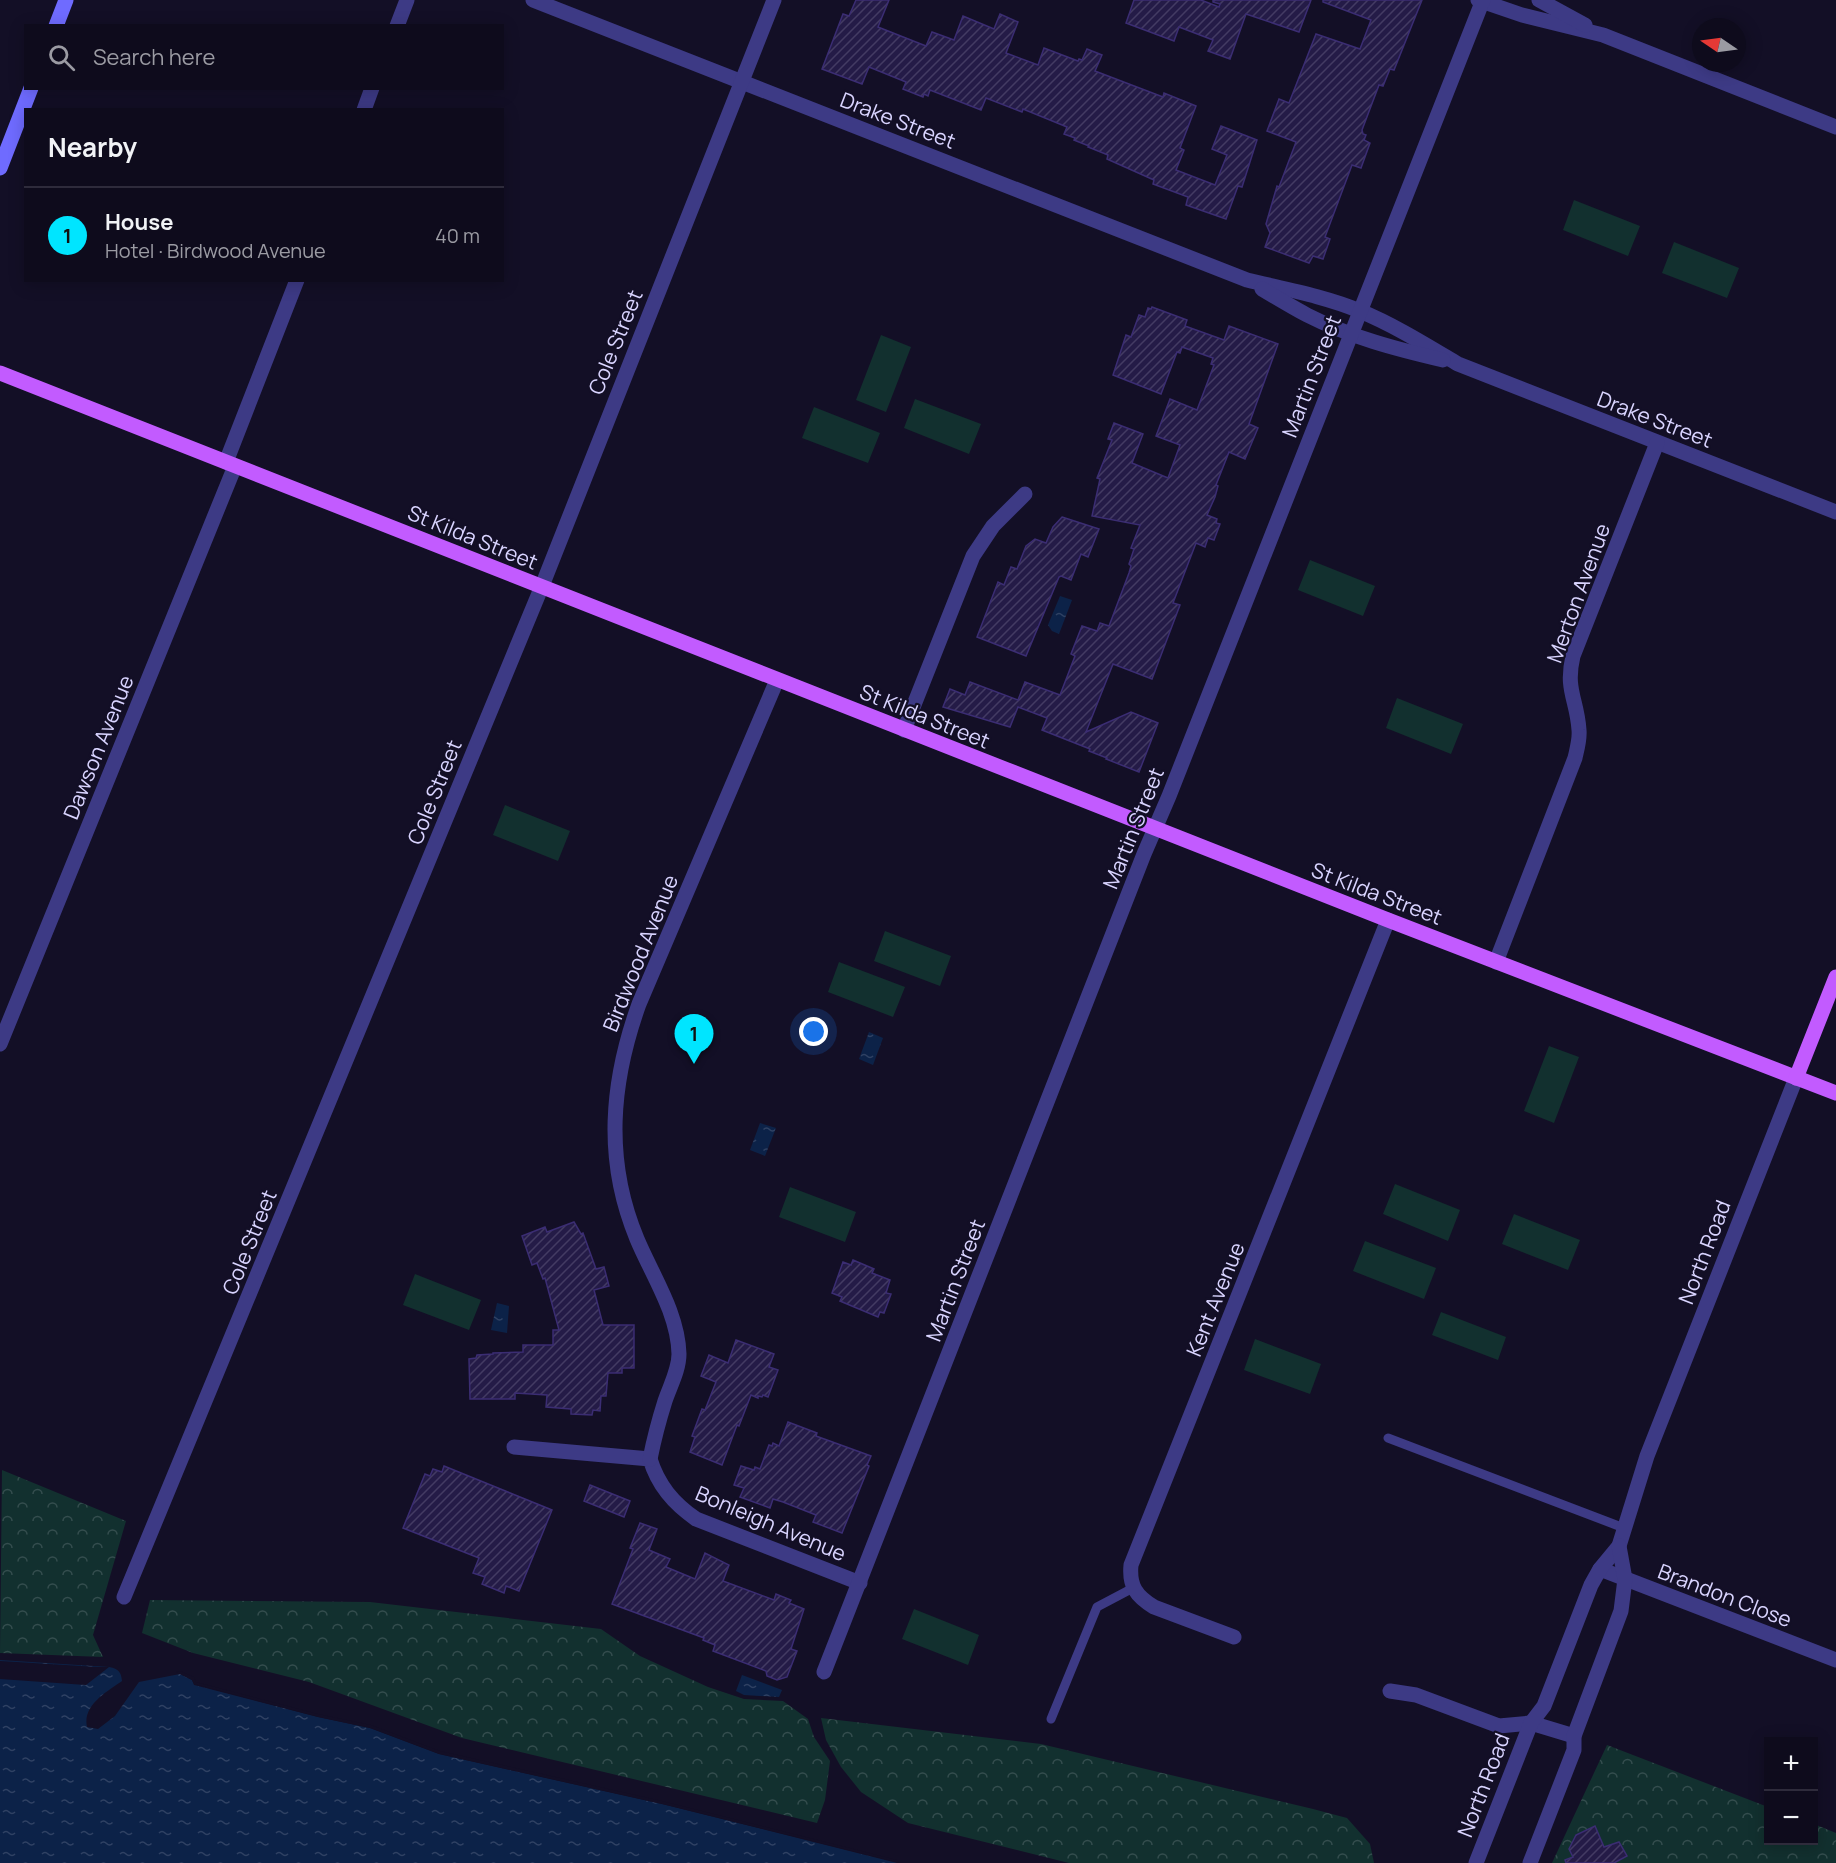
<!DOCTYPE html>
<meta charset="utf-8">
<style>
body{margin:0;font-family:Manrope,sans-serif;background:#171425;color:#f1f3f6}
.controls{position:absolute;right:18px;bottom:18px;display:grid;overflow:hidden;border-radius:0px;box-shadow:0 3px 15px #0003}
.controls button{width:54px;height:54px;display:grid;place-items:center;padding:0;border:0;border-bottom:2px solid #2e2b3b;background:#0e0b1c;color:#f1f3f6;font:30px sans-serif}
.compass{position:absolute;left:1692px;top:18px;width:54px;height:54px;border-radius:50%;background:#0e0b1c;box-shadow:0 3px 15px #0003;rotate:283deg}
.you{position:absolute;left:814px;top:1032px;width:21px;height:21px;margin:-15px;border:4px solid #fff;border-radius:50%;background:#1a73e8;box-shadow:0 0 0 9px #1a73e833}
.badge{display:grid;place-items:center;width:39px;height:39px;border-radius:50%;background:#00e5ff;color:#111;font-size:20px;font-weight:700}
.pin{position:absolute;translate:-50% -50px;filter:drop-shadow(0 2px 3px #0008)}
.pin::after{content:'';position:absolute;top:32px;width:21px;height:18px;background:inherit;clip-path:polygon(0 0,100% 0,50% 100%)}
.list{margin:0;padding:0;list-style:none}
h2{display:flex;justify-content:space-between;align-items:center;height:78px;margin:0;padding:0 24px;font-size:26px}
h2 small{font-size:20px;font-weight:400;color:#9b9ba3}
.list li{display:grid;grid-template-columns:39px 1fr auto;gap:18px;align-items:center;box-sizing:border-box;height:96px;padding:0 24px;border-top:2px solid #2e2b3b}
.list b{display:block;font-size:22px;white-space:nowrap}
.list p{margin:0;font-size:20px;white-space:nowrap;color:#9b9ba3}
.list em{font-size:20px;font-style:normal;color:#9b9ba3}
.icon{flex:none;width:33px;height:33px;fill:none;stroke:currentColor;stroke-width:2;stroke-linecap:round;stroke-linejoin:round}
.map{position:relative;flex:none;width:1836px;height:1863px;overflow:hidden}
.search{position:absolute;background:#0e0b1c;box-shadow:0 3px 15px #0003;left:24px;top:24px;width:480px;height:66px;display:flex;align-items:center;gap:15px;box-sizing:border-box;padding:0 21px;border-radius:0px;color:#9b9ba3;font-size:22px}
.panel{position:absolute;background:#0e0b1c;box-shadow:0 3px 15px #0003;left:24px;top:108px;width:480px;height:174px;border-radius:0px}
.map>svg:first-child{display:block}
.park{fill:url(#park-crowns)}
.pitch{fill:#12302f}
.water{fill:url(#water-ripples)}
.pier{fill:#130f26}
.building{fill:url(#building-hatch);stroke:#3b2d73;stroke-width:1.5}
.lines{fill:none;stroke-linecap:round;stroke-linejoin:round}
.lane{stroke:#3d3a85;stroke-width:9}
.street{stroke:#3d3a85;stroke-width:15}
.secondary{stroke:#6f6bff;stroke-width:15}
.primary{stroke:#c25bff;stroke-width:15}
.labels{text-anchor:middle;dominant-baseline:central;stroke-width:4.5;stroke-linejoin:round;paint-order:stroke}
.street-label{font-size:21px;fill:#d9d4ff;stroke:#130f26}
</style>
<div class="map">
<svg width="1836" height="1863" viewBox="0 0 1836 1863">
<defs>
<pattern id="park-crowns" width="20" height="18" patternUnits="userSpaceOnUse" patternTransform="scale(1.5)"><rect width="20" height="18" fill="#12302f"/><path d="M2 6a3 3 0 1 1 6 0M12 15a3 3 0 1 1 6 0" fill="none" stroke="#344d4e"/></pattern>
<pattern id="water-ripples" width="26" height="14" patternUnits="userSpaceOnUse" patternTransform="scale(1.5)"><rect width="26" height="14" fill="#0c2248"/><path d="M2 4q2-2 4 0t4 0M15 11q2-2 4 0t4 0" fill="none" stroke="#2f4163"/></pattern>
<pattern id="building-hatch" width="6" height="6" patternUnits="userSpaceOnUse" patternTransform="scale(1.5)"><rect width="6" height="6" fill="#241b47"/><path d="M-1 1l2-2M0 6l6-6M5 7l2-2" fill="none" stroke="#433b63"/></pattern>
</defs>
<rect width="100%" height="100%" fill="#130f26"/>
<g class="park">
<path d="M2,1470L126,1521L93,1635L103,1657L0,1653Z"/>
<path d="M150,1600L370,1602L601,1629L640,1656L708,1687L744,1699L783,1701L808,1719L814,1737L830,1761L825,1800L817,1823L462,1738L309,1682L193,1653L142,1633Z"/>
<path d="M821,1718L1041,1744L1313,1809L1347,1818L1370,1844L1374,1863H1069L908,1823L861,1792L841,1767L826,1740Z"/>
<path d="M1607,1745L1768,1807V1840H1814V1824L1836,1833V1863H1552Z"/>
</g>
<g class="pitch">
<path d="M1574,200L1640,226L1628,256L1563,230Z"/>
<path d="M1674,242L1739,268L1727,298L1662,273Z"/>
<path d="M881,335L911,347L886,412L856,400Z"/>
<path d="M915,399L981,424L969,454L904,428Z"/>
<path d="M814,407L880,433L868,463L802,438Z"/>
<path d="M1310,560L1375,586L1363,616L1298,590Z"/>
<path d="M1397,698L1463,724L1451,754L1386,728Z"/>
<path d="M505,805L570,831L558,861L493,835Z"/>
<path d="M885,931L951,956L940,986L874,961Z"/>
<path d="M839,962L905,987L893,1017L828,992Z"/>
<path d="M1549,1046L1579,1057L1554,1123L1524,1111Z"/>
<path d="M1395,1184L1460,1210L1448,1241L1383,1214Z"/>
<path d="M790,1187L856,1212L845,1242L779,1217Z"/>
<path d="M1514,1214L1580,1240L1568,1270L1502,1244Z"/>
<path d="M1365,1241L1436,1268L1424,1299L1353,1271Z"/>
<path d="M415,1274L481,1300L469,1330L403,1305Z"/>
<path d="M1441,1312L1506,1337L1498,1360L1432,1335Z"/>
<path d="M1255,1339L1321,1364L1310,1394L1244,1370Z"/>
<path d="M914,1609L979,1635L968,1665L902,1639Z"/>
</g>
<g class="water">
<path d="M1060,596L1072,600L1059,634L1052,631L1048,625Z"/>
<path d="M869,1032L883,1038L873,1065L859,1059Z"/>
<path d="M760,1123L776,1128L765,1156L750,1150Z"/>
<path d="M497,1303L509,1306L507,1333L491,1330Z"/>
<path d="M0,1660L109,1667C119,1669 121,1672 122,1681C108,1691 82,1705 87,1727L98,1729L115,1716L139,1682L180,1674L192,1680L194,1685L318,1717L370,1728L439,1754L662,1804L897,1863H0Z"/>
<path d="M742,1675L782,1690L779,1697L744,1695L736,1691Z"/>
</g>
<g class="pier">
<path d="M0,1661L97,1667H109L86,1685L0,1679Z"/>
<path d="M180,1671L194,1677L196,1682L318,1714L371,1725L440,1751L662,1801L897,1860L900,1863L662,1804L439,1754L370,1728L318,1717L194,1684L192,1680L176,1672Z"/>
</g>
<g class="building">
<path d="M856,0H889L878,27L926,46L932,32L954,40L963,16L994,29L1000,14L1018,22L1006,53L1038,65L1044,48L1078,61L1079,59L1082,60L1087,49L1102,55L1095,71L1163,97L1164,93L1196,106L1180,148L1184,150L1176,170L1215,185L1227,155L1212,149L1221,126L1257,140L1242,187L1238,186L1226,219L1186,205L1188,197L1153,184L1154,180L1107,159L1108,155L1088,147L1089,146L1074,140L1075,138L1064,134L1067,127L1023,109L1022,112L986,98L981,110L930,90L928,96L924,94L923,97L903,89L906,82L869,67L862,84L822,69L843,14L849,16Z"/>
<path d="M1134,0H1201L1219,7L1220,4L1213,2V0H1311L1299,32L1246,14L1230,59L1208,51L1213,40L1179,27L1174,41L1126,23Z"/>
<path d="M1323,0H1422L1394,70L1390,69L1383,86L1379,85L1362,130L1363,134L1366,135L1364,140L1370,143L1361,168L1352,165L1325,237L1330,239L1323,259L1313,256L1309,263L1265,247L1270,233L1266,224L1277,186L1279,187L1296,142L1267,131L1279,99L1289,103L1316,34L1360,49L1371,20L1323,2Z"/>
<path d="M1152,307L1187,320L1185,326L1224,340L1229,326L1278,344L1249,424L1258,428L1245,459L1229,452L1216,485L1218,486L1215,497L1207,515L1217,519L1216,523L1220,524L1214,540L1208,538L1205,547L1196,543L1173,603L1180,605L1152,679L1113,664L1086,732L1131,712L1158,723L1139,772L1106,759L1107,758L1089,751L1090,749L1042,730L1047,718L1018,707L1010,727L943,707L950,689L965,695L970,682L1018,700L1025,682L1060,695L1075,656L1071,654L1082,626L1097,631L1100,623L1109,626L1129,573L1131,566L1129,564L1134,549L1131,548L1140,525L1092,516L1100,479L1097,478L1112,440L1108,439L1114,423L1143,434L1132,463L1168,478L1180,445L1156,436L1170,399L1197,410L1214,365L1211,364L1213,358L1182,347L1180,353L1177,352L1161,394L1113,375L1126,335L1131,337L1139,315L1145,317L1148,308L1151,309Z"/>
<path d="M1062,517L1099,529L1088,557L1081,554L1071,580L1061,576L1059,577L1026,656L977,637L998,582L1004,585L1011,567L1017,569L1026,546L1035,539L1046,543L1053,527Z"/>
<path d="M574,1222L581,1234L583,1233L596,1269L604,1267L609,1286L594,1290L603,1325H634V1368H622V1373H608L606,1396H601L600,1411L593,1410L592,1415L571,1414V1409L546,1407L547,1395L515,1393V1399H470L469,1359L476,1358L477,1355L493,1354V1353L523,1352V1345H553V1330H559L545,1278L543,1279L537,1263L532,1265L522,1236L545,1227L547,1232Z"/>
<path d="M853,1260L874,1269L872,1273L890,1280L886,1293L891,1294L884,1313L880,1312L878,1317L840,1301L842,1297L832,1293L843,1262L851,1265Z"/>
<path d="M736,1340L774,1354L769,1367L778,1370L768,1397L763,1395L762,1397L758,1396V1398L751,1395L739,1426L737,1425L722,1465L690,1452L695,1437L692,1436L702,1409L705,1410L716,1382L701,1376L709,1355L728,1363Z"/>
<path d="M788,1422L817,1433L816,1436L871,1456L867,1465L869,1466L842,1533L813,1522L816,1515L783,1502L773,1499L770,1508L740,1497L744,1488L734,1485L741,1466L754,1470L755,1467L760,1469L769,1445L772,1446L773,1443L779,1446Z"/>
<path d="M444,1466L552,1510L519,1591L506,1586L504,1593L482,1584L485,1577L473,1573L479,1558L403,1528L425,1474L430,1476L433,1469L442,1472Z"/>
<path d="M590,1485L630,1501L624,1517L584,1501Z"/>
<path d="M640,1523L657,1529L649,1550L670,1559L666,1567L695,1579L705,1553L729,1565L723,1581L774,1600L776,1594L791,1600L789,1603L804,1609L791,1649L797,1651L787,1677L777,1680L767,1676L766,1671L713,1651L715,1645L703,1640L704,1638L612,1604L633,1549L630,1548Z"/>
<path d="M1595,1826L1604,1847L1619,1842L1627,1856L1614,1863H1566L1565,1860L1573,1857L1569,1849L1576,1835Z"/>
</g>
<g class="lines">
<g class="lane">
<path d="M1388,1438L1624,1528"/>
<path d="M1051,1719L1097,1607L1133,1588"/>
</g>
<g class="street">
<path d="M533,0L1247,280C1284,289 1324,296 1360,311C1394,325 1426,345 1458,364L1836,512"/>
<path d="M1478,0L1522,15L1603,35L1836,127"/>
<path d="M1539,0L1585,25"/>
<path d="M397,26L407,0"/>
<path d="M364,110L372,88"/>
<path d="M1262,289C1277,298 1292,307 1307,315C1350,337 1396,349 1443,360"/>
<path d="M226,462L297,280"/>
<path d="M904,730L973,556L993,526L1025,494"/>
<path d="M1496,962L1575,758C1577,749 1580,739 1579,730C1577,699 1565,690 1573,656L1657,443"/>
<path d="M0,1044L235,466"/>
<path d="M514,1447L650,1459C658,1485 673,1503 696,1519L860,1583"/>
<path d="M650,1459C654,1439 659,1420 665,1401C670,1386 679,1370 679,1354C678,1313 652,1275 637,1239C604,1160 611,1082 639,1004L777,680"/>
<path d="M1600,1569L1836,1660"/>
<path d="M124,1597L542,586L774,0"/>
<path d="M1234,1637L1154,1607C1136,1596 1129,1586 1131,1565L1388,920"/>
<path d="M824,1672L1144,854L1169,796L1483,0"/>
<path d="M1390,1691L1416,1695L1499,1726L1531,1723L1574,1736"/>
<path d="M1476,1863L1531,1723L1544,1706L1591,1585L1600,1569L1619,1546L1647,1456L1796,1078"/>
<path d="M1530,1863L1574,1750V1736L1621,1611L1625,1579L1619,1546"/>
</g>
<g class="secondary">
<path d="M56,26L66,0"/>
<path d="M0,168L31,88"/>
</g>
<g class="primary">
<path d="M0,373L1388,920L1836,1093"/>
<path d="M1796,1078L1836,977"/>
</g>
</g>
<g class="labels">
<g class="street-label">
<text transform="translate(898 120) rotate(21)">Drake Street</text>
<text transform="translate(615 342) rotate(-68)">Cole Street</text>
<text transform="translate(1311 376) rotate(-69)">Martin Street</text>
<text transform="translate(1655 419) rotate(21)">Drake Street</text>
<text transform="translate(473 537) rotate(22)">St Kilda Street</text>
<text transform="translate(1578 593) rotate(-70)">Merton Avenue</text>
<text transform="translate(925 716) rotate(22)">St Kilda Street</text>
<text transform="translate(98 747) rotate(-68)">Dawson Avenue</text>
<text transform="translate(434 792) rotate(-68)">Cole Street</text>
<text transform="translate(1133 828) rotate(-68)">Martin Street</text>
<text transform="translate(1377 893) rotate(21)">St Kilda Street</text>
<text transform="translate(640 953) rotate(-68)">Birdwood Avenue</text>
<text transform="translate(249 1242) rotate(-68)">Cole Street</text>
<text transform="translate(1704 1252) rotate(-69)">North Road</text>
<text transform="translate(955 1280) rotate(-69)">Martin Street</text>
<text transform="translate(1215 1299) rotate(-68)">Kent Avenue</text>
<text transform="translate(771 1523) rotate(23)">Bonleigh Avenue</text>
<text transform="translate(1725 1595) rotate(21)">Brandon Close</text>
<text transform="translate(1483 1785) rotate(-69)">North Road</text>
</g>
</g>
</svg>
<div class="controls">
<button>+</button>
<button>−</button>
</div>
<svg class="compass" viewBox="-18 -18 36 36"><path d="M0-13l5 13h-10z" fill="#e53935"/><path d="M0 13l5-13h-10z" fill="#9b9ba3"/></svg>
<div class="you"></div>
<div class="pin badge" style="left:694px;top:1064px">1</div>
<div class="search"><svg class="icon" aria-label="search" viewBox="0 0 24 24"><circle cx="10" cy="10" r="6"/><path d="M15 15l6 6"/></svg>Search here</div>
<section class="panel">
<h2>Nearby<small></small></h2>
<ul class="list">
<li><span class="badge">1</span><div><b>House</b><p>Hotel · Birdwood Avenue</p></div><em>40 m</em></li>
</ul>
</section>
</div>
